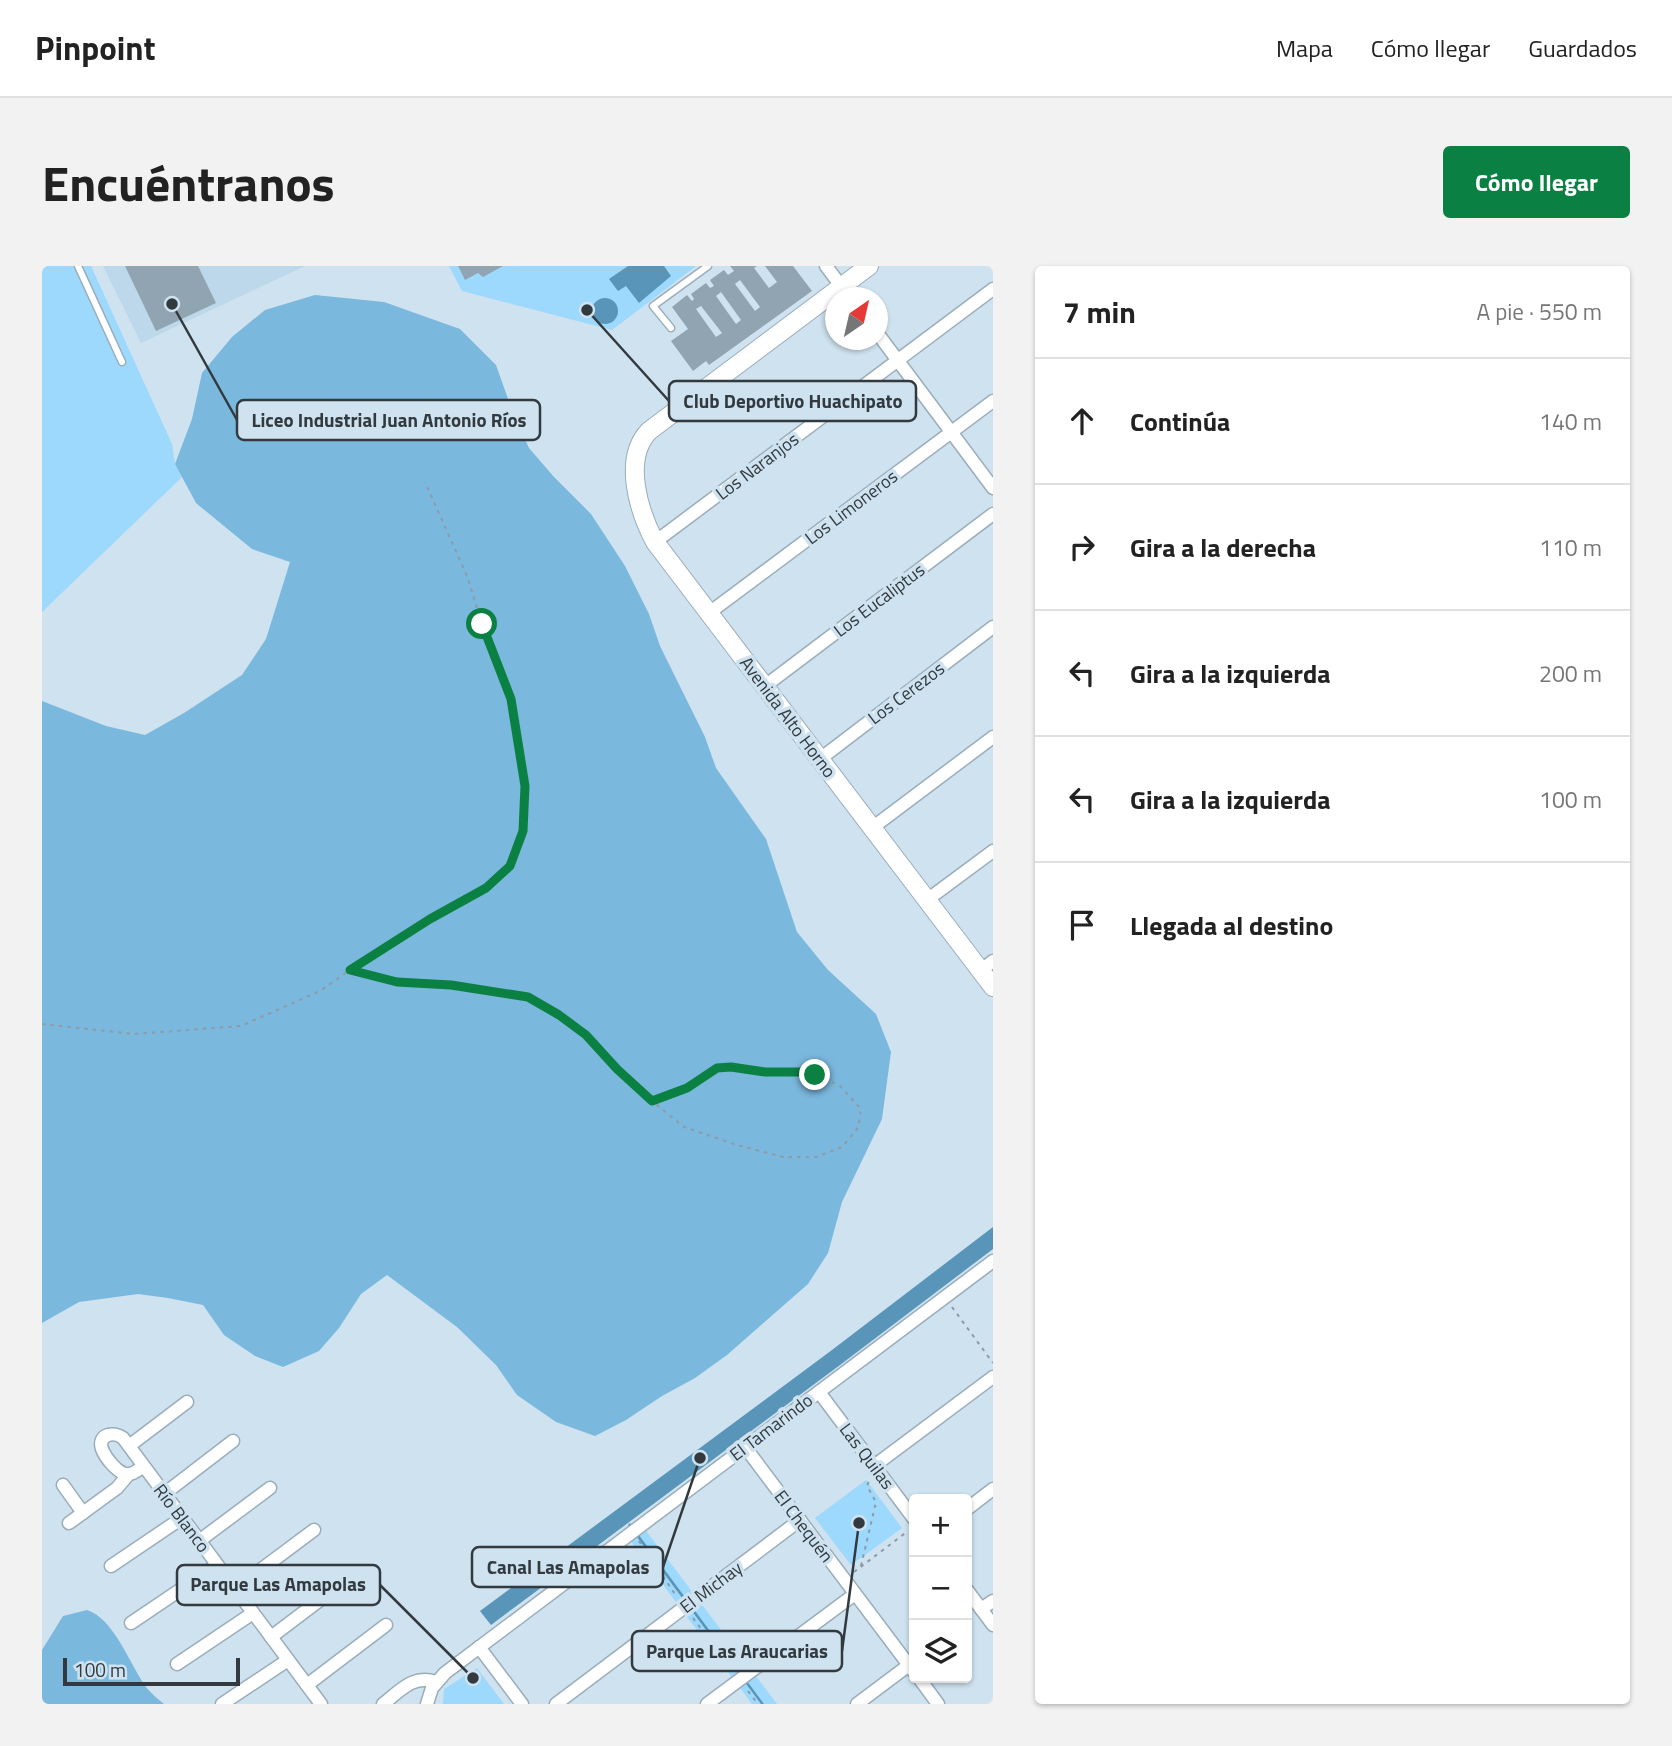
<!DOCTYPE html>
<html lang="es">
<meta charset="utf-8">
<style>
body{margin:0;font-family:"Titillium Web",sans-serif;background:#f2f2f2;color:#222}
.controls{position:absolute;right:21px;bottom:21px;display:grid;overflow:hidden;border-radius:7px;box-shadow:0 2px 5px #0004}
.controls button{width:63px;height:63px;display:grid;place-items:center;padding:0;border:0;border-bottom:2px solid #e0e0e0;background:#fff;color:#222;font:35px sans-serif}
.compass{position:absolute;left:783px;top:21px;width:63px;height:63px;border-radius:50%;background:#fff;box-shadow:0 2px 5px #0004;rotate:34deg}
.scale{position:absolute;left:21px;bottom:18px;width:177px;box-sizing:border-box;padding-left:7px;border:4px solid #323a3f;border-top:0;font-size:19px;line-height:24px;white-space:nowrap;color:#323a3f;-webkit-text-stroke:5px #cee2ef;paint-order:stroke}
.stop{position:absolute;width:21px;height:21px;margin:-16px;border:5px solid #0b8043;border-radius:50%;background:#fff}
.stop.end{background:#0b8043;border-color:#fff;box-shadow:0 2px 7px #0008}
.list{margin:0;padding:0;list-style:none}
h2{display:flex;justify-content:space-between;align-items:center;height:91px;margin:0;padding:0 28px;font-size:30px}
h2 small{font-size:23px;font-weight:400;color:#767676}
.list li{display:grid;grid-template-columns:46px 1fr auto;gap:21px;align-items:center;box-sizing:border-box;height:126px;padding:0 28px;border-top:2px solid #e0e0e0}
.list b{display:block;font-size:26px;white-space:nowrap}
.list em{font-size:23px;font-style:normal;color:#767676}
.icon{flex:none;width:38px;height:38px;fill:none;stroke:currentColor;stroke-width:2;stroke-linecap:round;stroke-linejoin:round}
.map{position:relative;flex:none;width:951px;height:1438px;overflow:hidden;border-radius:7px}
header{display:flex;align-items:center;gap:42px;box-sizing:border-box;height:98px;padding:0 35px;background:#fff;border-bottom:2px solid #e0e0e0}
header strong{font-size:33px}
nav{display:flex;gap:38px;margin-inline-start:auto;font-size:24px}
.intro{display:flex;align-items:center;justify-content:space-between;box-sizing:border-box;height:168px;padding:0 42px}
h1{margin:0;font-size:49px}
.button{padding:18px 32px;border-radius:7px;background:#0b8043;color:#fff;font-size:24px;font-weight:700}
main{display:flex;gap:42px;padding:0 42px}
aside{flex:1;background:#fff;border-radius:7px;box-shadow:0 2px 5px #0004}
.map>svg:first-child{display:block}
.built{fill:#bdd8ea}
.green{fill:#9dd8fd}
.forest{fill:#7bb8dd}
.water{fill:#5995b9}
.building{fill:#91a4b1;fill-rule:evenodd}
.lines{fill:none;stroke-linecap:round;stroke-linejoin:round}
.lane-casing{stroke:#9aadba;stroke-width:9}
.street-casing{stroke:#9aadba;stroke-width:15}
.secondary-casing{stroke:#9aadba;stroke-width:20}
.path{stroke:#8c9ba5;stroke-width:2;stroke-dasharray:3.5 5;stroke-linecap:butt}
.lane{stroke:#fff;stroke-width:6}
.street{stroke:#fff;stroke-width:12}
.secondary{stroke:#fff;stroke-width:18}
.route{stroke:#0b8043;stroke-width:9}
.labels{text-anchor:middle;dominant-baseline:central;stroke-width:7;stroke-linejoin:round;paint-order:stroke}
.street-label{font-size:18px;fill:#323a3f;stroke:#cee2ef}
.leader{fill:none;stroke:#323a3f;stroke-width:2.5}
.callout-dot{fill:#323a3f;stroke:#cee2ef;stroke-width:2.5}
.callout{fill:#cee2ef;stroke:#323a3f;stroke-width:2.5}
.callout-label{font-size:19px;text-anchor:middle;font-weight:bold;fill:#323a3f}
</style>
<header>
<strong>Pinpoint</strong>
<nav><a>Mapa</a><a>Cómo llegar</a><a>Guardados</a></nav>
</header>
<div class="intro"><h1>Encuéntranos</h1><a class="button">Cómo llegar</a></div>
<main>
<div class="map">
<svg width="951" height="1438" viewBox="0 0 951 1438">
<rect width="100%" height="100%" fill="#cee2ef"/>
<path class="built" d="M61,0H263L99,77Z"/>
<g class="green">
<path d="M0,0H49L130,178L133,198L140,211L0,346Z"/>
<path d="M407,0H654L570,64L420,25Z"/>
<path d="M824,1214L860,1262L809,1299L773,1252Z"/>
<path d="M596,1254L735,1438H710L581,1265Z"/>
<path d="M435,1402L462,1438H401L402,1423Z"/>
</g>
<g class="forest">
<path d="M273,29L342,36L418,63L454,99L471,147L487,182L512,211L549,248L583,300L607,348L618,380L663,471L674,502L724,573L755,666L786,704L834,748L849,786L840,853L800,936L786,987L766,1018L685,1089L653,1112L620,1130L584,1154L553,1170L514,1156L475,1129L454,1099L415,1061L345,1009L319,1028L297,1062L277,1085L241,1101L213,1090L182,1069L161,1039L126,1032L96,1028L37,1036L0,1057V435L64,460L103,469L142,447L200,409L224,373L248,296L210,283L154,237L133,198L150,153L160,107L190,71L223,44Z"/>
<path d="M45,1344C71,1352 87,1396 102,1418C107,1426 115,1432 122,1438H3L0,1435V1384L21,1350Z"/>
</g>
<g class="water">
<path d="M586,0H622L629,10L597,37L584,20L576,25L567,13Z"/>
<circle cx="563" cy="45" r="13"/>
<path d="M951,961V983L798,1099L449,1359L438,1345L790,1084Z"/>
<path d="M588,1257L722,1438H719L586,1259Z"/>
</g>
<g class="building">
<path d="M83,0H156L174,37L114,65Z"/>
<path d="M416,0H461L441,11L436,7L423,14Z"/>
<path d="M688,0H715L712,2L727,22L735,16L723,0H751L770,25L667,99L664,95L651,105L629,75L646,63L630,41L645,29L650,35L652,33L649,28L664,17L668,22L672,20L668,14L682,4L686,9L692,5ZM698,14L718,41L713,45L693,18ZM679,26L699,54L694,58L674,30ZM659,40L680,67L674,71L654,43Z"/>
</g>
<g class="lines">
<g class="lane-casing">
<g id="lane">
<path d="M36,0L80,96"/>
<path d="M629,62L611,40L666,0"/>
</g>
</g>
<g class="street-casing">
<g id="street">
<path d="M784,0L808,32"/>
<path d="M836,68L951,222"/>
<path d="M613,276L951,23"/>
<path d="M667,347L951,135"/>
<path d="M723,420L951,248"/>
<path d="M778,493L951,361"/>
<path d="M830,562L951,471"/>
<path d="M885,634L951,585"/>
<path d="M938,705L951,695"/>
<path d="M777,1126L872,1253"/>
<path d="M87,1180L145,1136"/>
<path d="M703,1181L872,1406"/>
<path d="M102,1200C97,1203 92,1208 87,1208C77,1210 63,1191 60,1183C55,1168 72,1165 81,1172L279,1438"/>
<path d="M832,1200L951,1111"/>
<path d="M21,1219L41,1247"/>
<path d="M122,1228L191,1175"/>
<path d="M925,1243L951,1223"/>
<path d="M27,1257L75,1222L86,1209"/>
<path d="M157,1275L228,1222"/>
<path d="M69,1300L140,1252"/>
<path d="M193,1323L272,1264"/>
<path d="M925,1324L951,1359"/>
<path d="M939,1343L951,1335"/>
<path d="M89,1357L175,1299"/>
<path d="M229,1371L307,1312"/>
<path d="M437,1381L480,1438"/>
<path d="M135,1398L211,1347"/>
<path d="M877,1412L896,1438"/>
<path d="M265,1419L344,1359"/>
<path d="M180,1438L246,1394"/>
<path d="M341,1438C358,1425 371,1408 394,1416"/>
<path d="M385,1438L390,1422L403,1407L951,995"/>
<path d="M514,1438L758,1254"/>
<path d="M665,1438L813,1328"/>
<path d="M815,1438L867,1399"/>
</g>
</g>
<g class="secondary-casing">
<path id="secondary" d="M827,0L607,165C580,193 597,246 613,276L951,721"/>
</g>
<g class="path">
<path d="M309,704L355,717L409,719L486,731L517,749L544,769L575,803L610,835L642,861L695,879L741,891H774L800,881L816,862L819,843L797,819L773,809L758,806H723L689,801L675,802L645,822L610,835"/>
<path d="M0,758L92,768L199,760L278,725L308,704L388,653L444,622L468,600L481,565L483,520L469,433L440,358L425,310L383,216"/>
<path d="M910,1041L951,1097"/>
<path d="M597,1275L635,1331"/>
<path d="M819,1300L834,1236L825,1220L827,1215"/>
<path d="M812,1306L866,1265"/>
<path d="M651,1352L690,1404"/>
<path d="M706,1425L716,1438"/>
</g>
<use href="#lane" class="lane"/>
<use href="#street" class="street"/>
<use href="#secondary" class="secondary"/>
</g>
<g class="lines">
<path class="route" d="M440,358L469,433L483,520L481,565L468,600L444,622L388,653L308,704L355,716L409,719L486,731L517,749L544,769L575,803L610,835L645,822L675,802L689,801L723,806H758L773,809"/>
</g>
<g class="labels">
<g class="street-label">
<text transform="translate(715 200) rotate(-37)">Los Naranjos</text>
<text transform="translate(809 241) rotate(-37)">Los Limoneros</text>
<text transform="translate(837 334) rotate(-37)">Los Eucaliptus</text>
<text transform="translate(864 427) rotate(-37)">Los Cerezos</text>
<text transform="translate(746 451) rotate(53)">Avenida Alto Horno</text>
<text transform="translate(729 1161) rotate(-37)">El Tamarindo</text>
<text transform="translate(825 1190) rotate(53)">Las Quilas</text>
<text transform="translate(140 1252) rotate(53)">Río Blanco</text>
<text transform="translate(762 1260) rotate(53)">El Chequén</text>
<text transform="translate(669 1321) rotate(-37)">El Michay</text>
</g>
</g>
<path class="leader" d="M545 44L627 135M130 38L195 154M658 1192L621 1301M431 1412L338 1319M817 1257L800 1385"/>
<g class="callout-dot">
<circle cx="545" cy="44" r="7"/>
<circle cx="130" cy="38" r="7"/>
<circle cx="658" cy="1192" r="7"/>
<circle cx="431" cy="1412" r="7"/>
<circle cx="817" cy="1257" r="7"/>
</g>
<g class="callout">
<rect x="627" y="115" width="247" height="40" rx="7"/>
<rect x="195" y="134" width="303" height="40" rx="7"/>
<rect x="430" y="1281" width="191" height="40" rx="7"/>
<rect x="135" y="1299" width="203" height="40" rx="7"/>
<rect x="590" y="1365" width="210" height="40" rx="7"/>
</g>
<g class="callout-label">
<text x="751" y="142">Club Deportivo Huachipato</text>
<text x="347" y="161">Liceo Industrial Juan Antonio Ríos</text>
<text x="526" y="1308">Canal Las Amapolas</text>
<text x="236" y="1325">Parque Las Amapolas</text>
<text x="695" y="1392">Parque Las Araucarias</text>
</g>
</svg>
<div class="controls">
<button>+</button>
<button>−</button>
<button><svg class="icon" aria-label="layers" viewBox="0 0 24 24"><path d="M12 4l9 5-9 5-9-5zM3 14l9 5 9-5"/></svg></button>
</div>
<svg class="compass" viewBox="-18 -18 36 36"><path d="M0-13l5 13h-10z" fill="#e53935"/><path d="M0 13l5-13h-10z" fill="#767676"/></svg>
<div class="scale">100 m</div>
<div class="stop" style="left:440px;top:358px"></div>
<div class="stop end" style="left:773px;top:809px"></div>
</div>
<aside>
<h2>7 min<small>A pie · 550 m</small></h2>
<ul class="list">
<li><svg class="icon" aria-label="ahead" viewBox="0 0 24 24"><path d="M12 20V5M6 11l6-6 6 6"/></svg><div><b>Continúa</b></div><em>140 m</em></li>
<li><svg class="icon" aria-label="right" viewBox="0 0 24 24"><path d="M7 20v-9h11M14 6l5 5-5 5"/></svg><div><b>Gira a la derecha</b></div><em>110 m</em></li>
<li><svg class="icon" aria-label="left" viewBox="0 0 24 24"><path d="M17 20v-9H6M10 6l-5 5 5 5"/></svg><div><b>Gira a la izquierda</b></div><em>200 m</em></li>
<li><svg class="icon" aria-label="left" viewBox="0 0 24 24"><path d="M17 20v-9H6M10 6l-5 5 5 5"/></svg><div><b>Gira a la izquierda</b></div><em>100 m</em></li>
<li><svg class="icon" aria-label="arrive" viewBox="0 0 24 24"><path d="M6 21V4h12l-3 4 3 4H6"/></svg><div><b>Llegada al destino</b></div></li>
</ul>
</aside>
</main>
